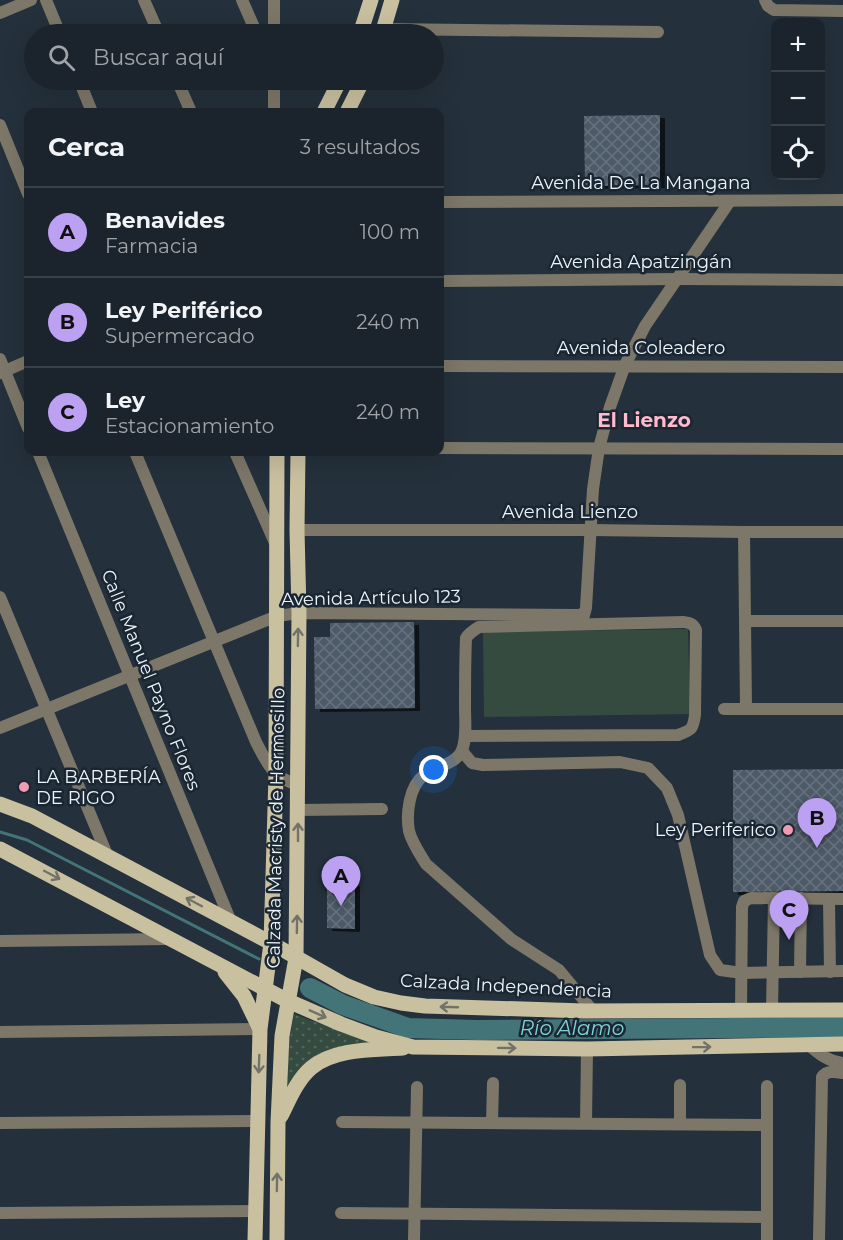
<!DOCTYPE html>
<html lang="es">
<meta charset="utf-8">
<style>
body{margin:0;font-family:Montserrat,sans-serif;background:#242c34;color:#f1f3f6}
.controls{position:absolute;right:18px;top:18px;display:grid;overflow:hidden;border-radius:12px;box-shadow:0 6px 24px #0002}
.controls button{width:54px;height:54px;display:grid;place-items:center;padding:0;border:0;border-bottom:2px solid #394148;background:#1b242c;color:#f1f3f6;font:30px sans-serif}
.you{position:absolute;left:434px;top:770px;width:21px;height:21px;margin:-15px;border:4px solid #fff;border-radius:50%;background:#1a73e8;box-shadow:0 0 0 9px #1a73e833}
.badge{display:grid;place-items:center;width:39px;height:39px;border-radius:50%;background:#bca0f2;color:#111;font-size:20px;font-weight:700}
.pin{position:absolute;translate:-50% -50px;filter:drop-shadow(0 2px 3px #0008)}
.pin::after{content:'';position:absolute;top:32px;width:21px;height:18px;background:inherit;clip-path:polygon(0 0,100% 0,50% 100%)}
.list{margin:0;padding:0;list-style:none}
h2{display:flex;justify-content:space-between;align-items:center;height:78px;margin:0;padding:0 24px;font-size:26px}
h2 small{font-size:20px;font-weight:400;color:#a0a4a9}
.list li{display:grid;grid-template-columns:39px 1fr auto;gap:18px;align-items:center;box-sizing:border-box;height:90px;padding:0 24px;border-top:2px solid #394148}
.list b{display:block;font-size:22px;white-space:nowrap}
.list p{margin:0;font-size:20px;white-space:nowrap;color:#a0a4a9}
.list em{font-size:20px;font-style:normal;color:#a0a4a9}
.icon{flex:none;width:33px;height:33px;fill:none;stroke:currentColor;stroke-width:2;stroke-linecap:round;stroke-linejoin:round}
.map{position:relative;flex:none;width:843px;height:1240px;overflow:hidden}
.search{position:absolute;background:#1b242c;box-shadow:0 6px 24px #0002;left:24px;top:24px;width:420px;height:66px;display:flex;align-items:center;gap:15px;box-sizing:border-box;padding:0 21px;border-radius:33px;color:#a0a4a9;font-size:22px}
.panel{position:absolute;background:#1b242c;box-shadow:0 6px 24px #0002;left:24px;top:108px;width:420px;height:348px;border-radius:12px}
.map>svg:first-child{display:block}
.park{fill:url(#park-dots)}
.pitch{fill:#364b3f}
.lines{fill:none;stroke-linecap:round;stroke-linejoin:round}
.stream{stroke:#437477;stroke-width:3}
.river{stroke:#437477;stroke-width:20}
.building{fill:url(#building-cross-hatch);filter:url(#shadow)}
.minor{stroke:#7c7768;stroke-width:12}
.major{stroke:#c9c0a0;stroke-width:15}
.oneway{stroke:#727368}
.poi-dot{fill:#f19ab4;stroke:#1a2631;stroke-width:2}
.labels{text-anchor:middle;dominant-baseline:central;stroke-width:5;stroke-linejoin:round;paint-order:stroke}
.street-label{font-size:18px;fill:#ecf4fb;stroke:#1a2631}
.poi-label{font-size:18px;fill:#ecf4fb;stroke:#1a2631;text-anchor:start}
.neighbourhood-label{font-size:20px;font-weight:bold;fill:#febbce;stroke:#1a2631}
.water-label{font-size:20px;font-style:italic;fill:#7cd1d7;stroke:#1a2631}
</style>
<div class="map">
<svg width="843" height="1240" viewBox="0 0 843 1240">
<defs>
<pattern id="park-dots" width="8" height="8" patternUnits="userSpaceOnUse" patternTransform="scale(1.5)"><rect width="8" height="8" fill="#364b3f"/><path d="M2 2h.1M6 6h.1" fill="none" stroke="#53665c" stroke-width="1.8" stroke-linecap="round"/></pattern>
<pattern id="building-cross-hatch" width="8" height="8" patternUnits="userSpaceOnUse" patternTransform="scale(1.5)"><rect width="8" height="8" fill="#4d5a67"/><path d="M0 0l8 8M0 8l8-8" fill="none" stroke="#67727e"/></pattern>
<filter id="shadow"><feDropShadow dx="5" dy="3" stdDeviation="0" flood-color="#0009"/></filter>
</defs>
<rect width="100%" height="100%" fill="#24303b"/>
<path class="park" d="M294,1014L377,1045L321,1052L286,1092L289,1043Z"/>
<path class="pitch" d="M688,629L690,714L484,717L483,632Z"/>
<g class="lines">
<path class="stream" d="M0,832L27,840L259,959"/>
<path class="river" d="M310,988L343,1005L408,1028L477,1030L843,1027"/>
</g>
<g class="building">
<path d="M660,115V185L585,186L584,116Z"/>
<path d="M414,622L415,708L315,709L314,637H330V623Z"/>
<path d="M843,769V891L733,892V770Z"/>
<path d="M355,883V929L327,928V884Z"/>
</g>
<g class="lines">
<g class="minor">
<path d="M46,0L60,34"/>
<path d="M144,0L159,34"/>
<path d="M242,0L257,34"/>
<path d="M765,0L768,6L774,10L843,11"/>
<path d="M0,13L31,0"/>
<path d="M384,29L658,32"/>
<path d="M273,30H362"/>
<path d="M274,34V0"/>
<path d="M79,80L92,112"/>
<path d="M177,80L191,112"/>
<path d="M274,80V112"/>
<path d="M0,125L28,194"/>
<path d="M440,202L843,200"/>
<path d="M440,281L677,279L843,280"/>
<path d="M0,359L28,428"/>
<path d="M440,366L843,367"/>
<path d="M0,373L28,361"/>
<path d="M440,448L843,449"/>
<path d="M38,452L231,922"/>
<path d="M135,452L256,742C268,765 272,776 297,785"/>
<path d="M235,452L276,545"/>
<path d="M297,530H590L744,532H843"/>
<path d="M744,532L746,708"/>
<path d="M0,597L108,857"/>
<path d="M583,619L586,608L593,489L599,448L610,407L625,365L645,326L730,201"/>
<path d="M745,621H843"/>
<path d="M724,709H843"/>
<path d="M0,728L277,616L299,613L579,615L584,613"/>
<path d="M465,736L678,735C692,730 693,729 695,715L696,630C693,623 690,623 683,622L479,627C474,630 469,633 466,638C465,662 465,685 465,708C465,721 467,738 462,750C457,764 435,766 424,775C409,786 406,814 409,831C412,843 420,854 426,864L511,939L559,970L593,1011"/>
<path d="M462,751L472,763L483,765L620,762L648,768L667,788L678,815L710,955L720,970L742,973L843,971"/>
<path d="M298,810L382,809"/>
<path d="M829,899L830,972"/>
<path d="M0,941L170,939"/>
<path d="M800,972L801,898"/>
<path d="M741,1011L742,907L744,901L751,898L843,899"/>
<path d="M772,1011L774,898"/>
<path d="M0,1032L260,1029"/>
<path d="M809,1045C820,1055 828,1061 843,1063"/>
<path d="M680,1085V1124"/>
<path d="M342,1122L767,1125"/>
<path d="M0,1123L257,1121"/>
<path d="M492,1123L493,1083"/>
<path d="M586,1123L587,1049"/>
<path d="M0,1213L255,1211"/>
<path d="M341,1213L767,1217"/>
<path d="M414,1240L417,1087"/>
<path d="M767,1240V1086"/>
<path d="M819,1240L822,1077C827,1070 836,1072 843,1073"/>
</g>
<g class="major">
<path d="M360,34L371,0"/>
<path d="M382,34L392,0"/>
<path d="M324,112L340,80"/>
<path d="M347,112L363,80"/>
<path d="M0,804L32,816L271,943L345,985L374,997L401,1003L425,1006L584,1011L843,1010"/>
<path d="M0,849L288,1001L341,1024L376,1037L413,1047L587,1049L843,1044"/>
<path d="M225,972L244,996L259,1027"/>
<path d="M281,1116C289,1100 297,1080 311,1068C334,1048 374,1050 403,1048"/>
<path d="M255,1240L260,1029L271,943L276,775L277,452"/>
<path d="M277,1240L278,1122L282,1036L296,958L299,613L297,530L298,452"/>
</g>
</g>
<defs><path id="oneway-shaft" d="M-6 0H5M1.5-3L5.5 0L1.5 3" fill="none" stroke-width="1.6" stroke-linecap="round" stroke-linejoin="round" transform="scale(1.5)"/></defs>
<g class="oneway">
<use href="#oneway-shaft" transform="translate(298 637) rotate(-89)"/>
<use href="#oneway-shaft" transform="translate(298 832) rotate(-90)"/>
<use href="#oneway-shaft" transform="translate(52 875) rotate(28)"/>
<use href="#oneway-shaft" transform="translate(194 902) rotate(-152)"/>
<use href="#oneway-shaft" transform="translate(297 924) rotate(-89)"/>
<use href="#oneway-shaft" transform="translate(449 1007) rotate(-178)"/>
<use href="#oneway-shaft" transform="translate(318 1014) rotate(24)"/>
<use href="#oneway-shaft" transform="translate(702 1047) rotate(-1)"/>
<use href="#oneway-shaft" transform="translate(507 1048) rotate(1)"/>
<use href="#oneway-shaft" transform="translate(259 1064) rotate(92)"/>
<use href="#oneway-shaft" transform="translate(277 1182) rotate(-89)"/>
</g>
<g class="poi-dot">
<circle cx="24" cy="787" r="6"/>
<circle cx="788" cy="830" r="6"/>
</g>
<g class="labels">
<g class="street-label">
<text x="641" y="183">Avenida De La Mangana</text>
<text x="641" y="262">Avenida Apatzingán</text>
<text x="641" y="348">Avenida Coleadero</text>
<text x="570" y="512">Avenida Lienzo</text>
<text transform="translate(371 598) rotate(-1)">Avenida Artículo 123</text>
<text transform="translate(151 680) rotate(68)">Calle Manuel Payno Flores</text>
<text transform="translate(276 828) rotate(-89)">Calzada Macristy de Hermosillo</text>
<text transform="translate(506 986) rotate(3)">Calzada Independencia</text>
</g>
<g class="poi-label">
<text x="36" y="777">LA BARBERÍA<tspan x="36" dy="21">DE RIGO</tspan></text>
<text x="776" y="830" text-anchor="end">Ley Periferico</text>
</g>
<g class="neighbourhood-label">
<text x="644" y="420">El Lienzo</text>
</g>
<g class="water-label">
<text x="572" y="1028">Río Alamo</text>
</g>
</g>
</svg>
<div class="controls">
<button>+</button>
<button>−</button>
<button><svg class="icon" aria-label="locate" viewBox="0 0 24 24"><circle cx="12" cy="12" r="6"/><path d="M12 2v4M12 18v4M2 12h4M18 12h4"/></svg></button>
</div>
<div class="you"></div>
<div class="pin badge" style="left:341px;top:906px">A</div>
<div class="pin badge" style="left:817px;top:848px">B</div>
<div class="pin badge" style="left:789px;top:940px">C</div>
<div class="search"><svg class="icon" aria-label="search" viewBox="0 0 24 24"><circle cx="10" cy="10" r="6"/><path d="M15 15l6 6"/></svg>Buscar aquí</div>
<section class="panel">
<h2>Cerca<small>3 resultados</small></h2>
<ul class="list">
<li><span class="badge">A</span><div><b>Benavides</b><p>Farmacia</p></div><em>100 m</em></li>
<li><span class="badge">B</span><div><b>Ley Periférico</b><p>Supermercado</p></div><em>240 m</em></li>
<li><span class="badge">C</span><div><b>Ley</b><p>Estacionamiento</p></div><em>240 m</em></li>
</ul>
</section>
</div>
